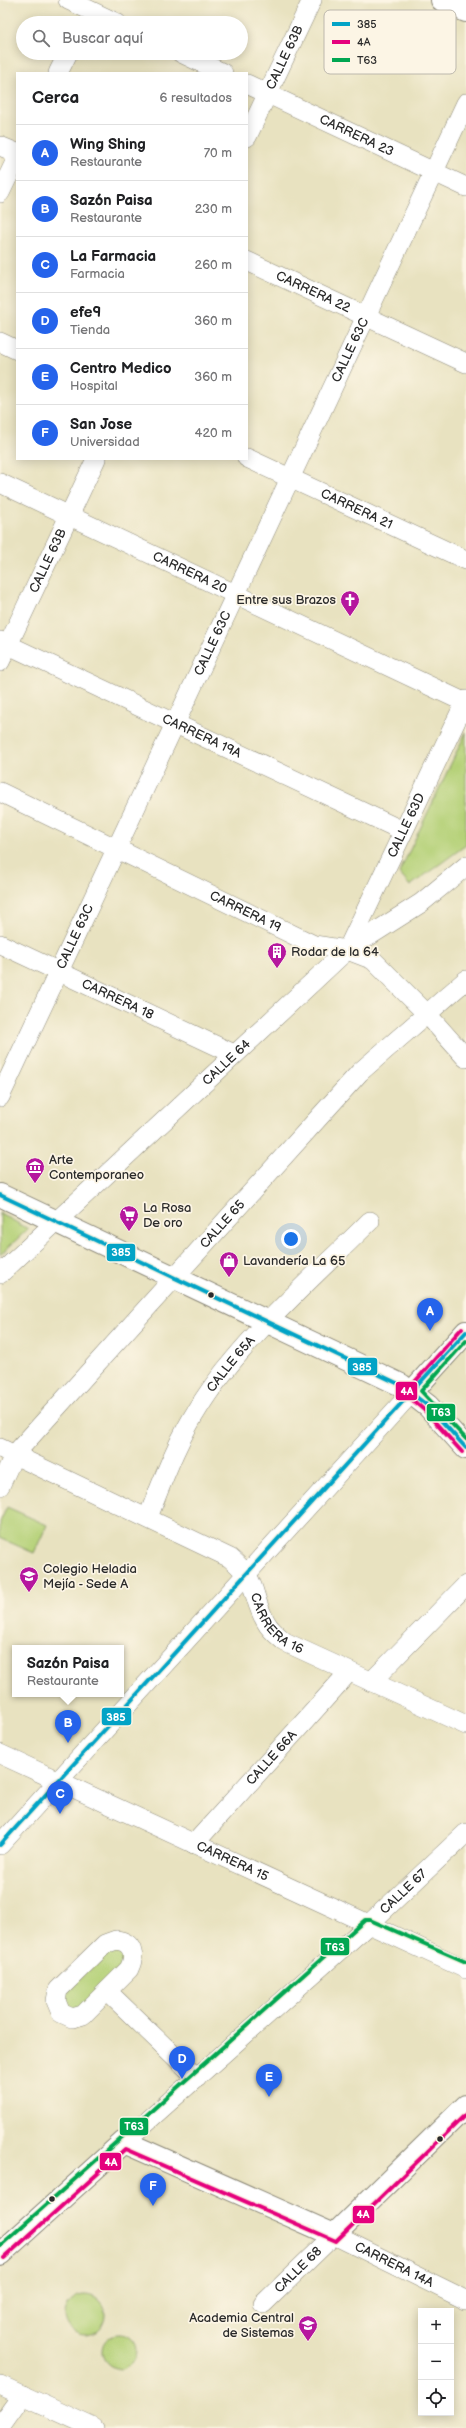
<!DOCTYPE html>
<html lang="es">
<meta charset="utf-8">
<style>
body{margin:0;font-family:"Balsamiq Sans",sans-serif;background:#f6f6f6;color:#202124}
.controls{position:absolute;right:12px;bottom:12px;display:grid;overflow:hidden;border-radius:0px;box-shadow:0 2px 10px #0003}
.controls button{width:36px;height:36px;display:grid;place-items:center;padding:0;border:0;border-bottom:1px solid #e0e0e0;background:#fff;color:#202124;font:20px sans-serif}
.you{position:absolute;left:291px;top:1239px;width:14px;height:14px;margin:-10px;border:3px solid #fff;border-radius:50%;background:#1a73e8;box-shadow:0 0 0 6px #1a73e833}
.badge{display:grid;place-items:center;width:26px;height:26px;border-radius:50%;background:#2563eb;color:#fff;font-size:13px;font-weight:700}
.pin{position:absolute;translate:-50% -33px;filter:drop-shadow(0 1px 2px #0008)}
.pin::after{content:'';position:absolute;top:21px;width:14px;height:12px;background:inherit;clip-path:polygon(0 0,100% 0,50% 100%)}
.popup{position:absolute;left:12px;top:1645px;width:112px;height:52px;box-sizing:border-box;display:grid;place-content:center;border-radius:0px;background:#fff;filter:drop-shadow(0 1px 3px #0005);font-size:13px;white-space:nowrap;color:#757577}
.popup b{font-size:15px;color:#202124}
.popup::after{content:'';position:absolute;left:50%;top:100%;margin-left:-8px;border:8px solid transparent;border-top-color:#fff}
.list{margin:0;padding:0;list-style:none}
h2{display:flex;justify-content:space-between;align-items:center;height:52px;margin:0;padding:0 16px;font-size:17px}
h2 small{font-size:13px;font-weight:400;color:#757577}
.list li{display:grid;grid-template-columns:26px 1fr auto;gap:12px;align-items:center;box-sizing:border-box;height:56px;padding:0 16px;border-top:1px solid #e0e0e0}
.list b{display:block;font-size:15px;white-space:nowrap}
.list p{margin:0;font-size:13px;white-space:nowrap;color:#757577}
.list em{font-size:13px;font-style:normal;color:#757577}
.icon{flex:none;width:22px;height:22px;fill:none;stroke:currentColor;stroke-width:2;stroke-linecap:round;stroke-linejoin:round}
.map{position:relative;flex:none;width:466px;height:2428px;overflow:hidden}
.search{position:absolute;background:#fff;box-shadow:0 2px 10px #0003;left:16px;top:16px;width:232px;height:44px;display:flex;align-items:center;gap:10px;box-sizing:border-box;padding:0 14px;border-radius:22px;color:#757577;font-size:15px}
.panel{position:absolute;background:#fff;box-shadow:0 2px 10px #0003;left:16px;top:72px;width:232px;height:388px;border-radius:0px}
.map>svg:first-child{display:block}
.green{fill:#b5d178;stroke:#707e52}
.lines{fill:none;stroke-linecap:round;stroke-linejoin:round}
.minor-casing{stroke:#8a8676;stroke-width:20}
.major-casing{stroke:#8a8676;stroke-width:24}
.minor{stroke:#fff;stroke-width:19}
.major{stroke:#fff;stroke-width:22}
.bus-1-casing{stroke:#fcf5e5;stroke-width:7}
.bus-2-casing{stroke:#fcf5e5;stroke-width:7}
.bus-3-casing{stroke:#fcf5e5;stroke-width:7}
.bus-1{stroke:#02a3c6;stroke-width:4}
.bus-2{stroke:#e5007d;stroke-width:4}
.bus-3{stroke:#00a651;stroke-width:4}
.bus-dot{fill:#2b2b2b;stroke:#fcf5e5;stroke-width:1.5}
.labels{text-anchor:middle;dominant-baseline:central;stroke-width:3.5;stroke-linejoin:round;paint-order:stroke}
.street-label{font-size:13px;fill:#2b2b2b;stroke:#fcf5e5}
.poi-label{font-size:13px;fill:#2b2b2b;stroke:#fcf5e5;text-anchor:start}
.key{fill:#fcf5e5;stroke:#bdb8ad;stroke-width:1}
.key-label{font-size:11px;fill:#2b2b2b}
.line-badge{stroke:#fcf5e5;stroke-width:1.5}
.badge-label{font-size:11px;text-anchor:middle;font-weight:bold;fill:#fff}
</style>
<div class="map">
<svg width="466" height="2428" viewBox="0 0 466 2428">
<rect width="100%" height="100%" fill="#fcf5e5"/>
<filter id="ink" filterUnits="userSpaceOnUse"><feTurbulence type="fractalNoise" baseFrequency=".025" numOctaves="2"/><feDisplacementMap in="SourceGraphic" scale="8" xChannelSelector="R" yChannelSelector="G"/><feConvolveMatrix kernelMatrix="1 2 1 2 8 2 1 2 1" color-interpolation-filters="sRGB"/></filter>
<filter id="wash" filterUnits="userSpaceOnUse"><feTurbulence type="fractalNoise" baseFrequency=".012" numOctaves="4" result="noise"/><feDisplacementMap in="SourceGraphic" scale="16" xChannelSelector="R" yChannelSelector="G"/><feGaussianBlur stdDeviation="0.9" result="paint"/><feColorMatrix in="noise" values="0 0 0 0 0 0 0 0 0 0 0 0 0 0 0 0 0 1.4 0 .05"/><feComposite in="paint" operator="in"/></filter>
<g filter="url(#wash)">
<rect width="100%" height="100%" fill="#e8e2c0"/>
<g class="green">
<path d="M466,732V845L410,886L399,873Z"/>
<path d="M0,1213L28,1229L0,1255Z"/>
<path d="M7,1507L47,1525L34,1553L0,1538V1522Z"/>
<path d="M111,1944L131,1956L76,2013L59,1997Z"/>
<circle cx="85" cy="2315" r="20"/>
<circle cx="119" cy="2351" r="17"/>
</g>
</g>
<g filter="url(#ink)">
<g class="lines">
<g class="minor-casing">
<g id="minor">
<path d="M68,0L117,23"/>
<path d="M181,53L223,73"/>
<path d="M58,73L68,53"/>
<path id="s1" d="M247,84L466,187"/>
<path id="s2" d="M247,137L312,0"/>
<path d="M0,146L17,153"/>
<path d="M0,193L17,158"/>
<path id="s3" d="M247,261L466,363"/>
<path d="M0,342L17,350"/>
<path id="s4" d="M247,458L466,560"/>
<path id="s5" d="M0,483L466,703"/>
<path id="s6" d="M0,641L403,831"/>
<path id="s7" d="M0,662L96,459"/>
<path id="s8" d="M0,792L314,945L347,950L373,960L426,1013L466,1058"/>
<path id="s9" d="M0,944L234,1054"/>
<path id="s10" d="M347,950L466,700"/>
<path id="s11" d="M0,1097L466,103"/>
<path id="s12" d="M0,1274L347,950L421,903L466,866"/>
<path id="s13" d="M0,1448L230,1558C260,1582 250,1595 266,1622C270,1630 278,1636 285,1642L466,1725"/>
<path id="s14" d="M0,1486L14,1455L360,1072L466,980"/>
<path id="s15" d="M148,1517C163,1480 177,1441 199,1407C240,1341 314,1277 370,1221"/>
<path d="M371,1682L466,1585"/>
<path id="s16" d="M0,1754L466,1969"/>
<path id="s17" d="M194,1844L349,1672"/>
<path d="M0,1845L412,1392"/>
<path d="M116,1940C133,1942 136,1955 129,1969L83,2015L72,2018L61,2013L56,2001L58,1990L105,1944Z"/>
<path d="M107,1991L197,2078"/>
<path id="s18" d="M124,2142L368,1925L466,1833"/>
<path id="s19" d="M263,2304L334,2235L466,2300"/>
<path d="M0,2385L94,2428"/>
<path d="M0,2427L23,2395"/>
</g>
</g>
<g class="major-casing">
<g id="major">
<path d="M442,0L466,11"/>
<path d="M0,1195L401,1385L428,1406L466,1448"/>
<path d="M412,1392L466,1332"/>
<path d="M0,2254L124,2142L334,2235L466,2106"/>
</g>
</g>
<use href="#minor" class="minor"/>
<use href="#major" class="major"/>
<g class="bus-1-casing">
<g id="bus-1">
<path d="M0,1195L401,1385L428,1406L466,1448"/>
<path d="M0,1845L466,1332"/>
</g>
</g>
<g class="bus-2-casing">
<g id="bus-2">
<path d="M462,1328L406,1392L408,1396L424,1410L462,1452"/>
<path d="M4,2258L125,2149L336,2241L466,2114"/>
</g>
</g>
<g class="bus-3-casing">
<g id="bus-3">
<path d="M466,1341L421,1391L466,1439"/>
<path d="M0,2246L365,1920H370L466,1962"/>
</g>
</g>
<use href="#bus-1" class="bus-1"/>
<use href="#bus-2" class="bus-2"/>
<use href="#bus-3" class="bus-3"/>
</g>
</g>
<defs>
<g id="church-pin" transform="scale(1)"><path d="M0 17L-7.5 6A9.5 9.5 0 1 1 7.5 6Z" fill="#b5179e" stroke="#fcf5e5"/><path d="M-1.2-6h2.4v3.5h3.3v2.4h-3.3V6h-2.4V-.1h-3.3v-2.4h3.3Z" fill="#fff"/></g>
<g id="building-pin" transform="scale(1)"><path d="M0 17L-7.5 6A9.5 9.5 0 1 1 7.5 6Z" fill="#b5179e" stroke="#fcf5e5"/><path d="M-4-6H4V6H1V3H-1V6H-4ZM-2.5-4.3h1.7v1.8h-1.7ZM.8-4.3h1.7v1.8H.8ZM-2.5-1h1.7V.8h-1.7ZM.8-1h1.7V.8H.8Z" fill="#fff"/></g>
<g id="museum-pin" transform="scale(1)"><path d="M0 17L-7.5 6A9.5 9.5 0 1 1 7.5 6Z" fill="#b5179e" stroke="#fcf5e5"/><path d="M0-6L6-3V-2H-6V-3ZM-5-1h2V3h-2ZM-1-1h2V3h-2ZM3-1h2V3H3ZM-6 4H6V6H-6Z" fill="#fff"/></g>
<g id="supermarket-pin" transform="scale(1)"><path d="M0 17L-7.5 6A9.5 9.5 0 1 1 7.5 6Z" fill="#b5179e" stroke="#fcf5e5"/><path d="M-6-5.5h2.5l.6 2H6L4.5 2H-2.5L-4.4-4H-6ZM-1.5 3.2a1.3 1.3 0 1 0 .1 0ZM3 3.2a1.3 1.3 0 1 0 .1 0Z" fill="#fff"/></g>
<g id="shop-pin" transform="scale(1)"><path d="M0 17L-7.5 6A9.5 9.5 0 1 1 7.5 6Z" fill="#b5179e" stroke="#fcf5e5"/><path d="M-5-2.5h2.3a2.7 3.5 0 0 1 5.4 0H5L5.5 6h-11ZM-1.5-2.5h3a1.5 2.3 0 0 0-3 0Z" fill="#fff"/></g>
<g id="school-pin" transform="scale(1)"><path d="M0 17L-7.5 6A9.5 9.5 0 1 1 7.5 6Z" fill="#b5179e" stroke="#fcf5e5"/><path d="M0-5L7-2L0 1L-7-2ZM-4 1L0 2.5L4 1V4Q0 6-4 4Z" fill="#fff"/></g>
</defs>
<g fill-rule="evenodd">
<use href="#church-pin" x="350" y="600"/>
<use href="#building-pin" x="277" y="952"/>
<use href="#museum-pin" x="35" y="1167"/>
<use href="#supermarket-pin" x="129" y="1215"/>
<use href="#shop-pin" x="229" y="1261"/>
<use href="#school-pin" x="29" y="1576"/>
<use href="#school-pin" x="308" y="2325"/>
</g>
<g class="bus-dot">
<circle cx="211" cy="1295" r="3.5"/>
<circle cx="440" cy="2139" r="3.5"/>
<circle cx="52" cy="2199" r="3.5"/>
</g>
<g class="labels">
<g class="street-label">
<text stroke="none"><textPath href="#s2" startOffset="88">CALLE 63B</textPath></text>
<text stroke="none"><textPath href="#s1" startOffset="121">CARRERA 23</textPath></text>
<text stroke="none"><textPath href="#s3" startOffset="73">CARRERA 22</textPath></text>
<text stroke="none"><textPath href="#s11" startOffset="825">CALLE 63C</textPath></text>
<text stroke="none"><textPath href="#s4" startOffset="121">CARRERA 21</textPath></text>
<text stroke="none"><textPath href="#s7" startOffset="112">CALLE 63B</textPath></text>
<text stroke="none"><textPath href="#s5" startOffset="210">CARRERA 20</textPath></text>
<text stroke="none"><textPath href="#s11" startOffset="501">CALLE 63C</textPath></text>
<text stroke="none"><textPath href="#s6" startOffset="223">CARRERA 19A</textPath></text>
<text stroke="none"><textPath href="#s10" startOffset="138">CALLE 63D</textPath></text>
<text stroke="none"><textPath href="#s8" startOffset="273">CARRERA 19</textPath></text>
<text stroke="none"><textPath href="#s11" startOffset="177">CALLE 63C</textPath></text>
<text stroke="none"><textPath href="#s9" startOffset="130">CARRERA 18</textPath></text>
<text stroke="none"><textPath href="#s12" startOffset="310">CALLE 64</textPath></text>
<text stroke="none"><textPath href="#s14" startOffset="345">CALLE 65</textPath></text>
<text stroke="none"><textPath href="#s15" startOffset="175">CALLE 65A</textPath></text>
<text stroke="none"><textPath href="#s13" startOffset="338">CARRERA 16</textPath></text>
<text stroke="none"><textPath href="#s17" startOffset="116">CALLE 66A</textPath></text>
<text stroke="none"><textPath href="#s16" startOffset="256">CARRERA 15</textPath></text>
<text stroke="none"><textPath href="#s18" startOffset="375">CALLE 67</textPath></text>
<text stroke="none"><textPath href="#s19" startOffset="166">CARRERA 14A</textPath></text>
<text stroke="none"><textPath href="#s19" startOffset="49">CALLE 68</textPath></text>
</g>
<g class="poi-label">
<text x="336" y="600" text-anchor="end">Entre sus Brazos</text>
<text x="291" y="952">Rodar de la 64</text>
<text x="49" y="1160">Arte<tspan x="49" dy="15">Contemporaneo</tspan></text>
<text x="143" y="1208">La Rosa<tspan x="143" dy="15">De oro</tspan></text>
<text x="243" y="1261">Lavandería La 65</text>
<text x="43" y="1569">Colegio Heladia<tspan x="43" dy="15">Mejía - Sede A</tspan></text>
<text x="294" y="2318" text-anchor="end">Academia Central<tspan x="294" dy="15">de Sistemas</tspan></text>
</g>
</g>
<rect x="324" y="10" width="132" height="64" rx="6" class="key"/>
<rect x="332" y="22" width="18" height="4" fill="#02a3c6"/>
<rect x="332" y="40" width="18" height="4" fill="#e5007d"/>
<rect x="332" y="58" width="18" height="4" fill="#00a651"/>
<g class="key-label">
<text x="357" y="28">385</text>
<text x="357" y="46">4A</text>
<text x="357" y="64">T63</text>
</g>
<g class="line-badge">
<rect x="106" y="1243" width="30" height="19" rx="4" fill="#02a3c6"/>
<rect x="347" y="1357" width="31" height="19" rx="4" fill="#02a3c6"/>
<rect x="395" y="1381" width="23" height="20" rx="4" fill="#e5007d"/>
<rect x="426" y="1403" width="30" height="19" rx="4" fill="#00a651"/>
<rect x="101" y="1707" width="31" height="19" rx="4" fill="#02a3c6"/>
<rect x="320" y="1937" width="30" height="19" rx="4" fill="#00a651"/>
<rect x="119" y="2117" width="30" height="19" rx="4" fill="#00a651"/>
<rect x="99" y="2152" width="23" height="19" rx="4" fill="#e5007d"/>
<rect x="352" y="2205" width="23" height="19" rx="4" fill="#e5007d"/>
</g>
<g class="badge-label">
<text x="121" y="1256">385</text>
<text x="362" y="1371">385</text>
<text x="407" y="1395">4A</text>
<text x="441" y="1416">T63</text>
<text x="116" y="1721">385</text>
<text x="335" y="1951">T63</text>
<text x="134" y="2130">T63</text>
<text x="111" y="2166">4A</text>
<text x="363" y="2218">4A</text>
</g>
</svg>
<div class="controls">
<button>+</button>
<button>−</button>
<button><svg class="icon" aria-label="locate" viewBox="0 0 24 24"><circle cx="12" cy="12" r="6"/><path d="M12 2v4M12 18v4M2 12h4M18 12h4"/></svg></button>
</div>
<div class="you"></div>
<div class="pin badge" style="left:430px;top:1331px">A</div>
<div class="pin badge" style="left:68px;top:1743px">B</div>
<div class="popup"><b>Sazón Paisa</b>Restaurante</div>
<div class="pin badge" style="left:60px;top:1814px">C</div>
<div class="pin badge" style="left:182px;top:2079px">D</div>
<div class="pin badge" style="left:269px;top:2097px">E</div>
<div class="pin badge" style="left:153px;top:2206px">F</div>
<div class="search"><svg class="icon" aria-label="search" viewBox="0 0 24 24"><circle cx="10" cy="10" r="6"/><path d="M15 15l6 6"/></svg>Buscar aquí</div>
<section class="panel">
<h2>Cerca<small>6 resultados</small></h2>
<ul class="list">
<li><span class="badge">A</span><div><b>Wing Shing</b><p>Restaurante</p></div><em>70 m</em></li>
<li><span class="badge">B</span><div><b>Sazón Paisa</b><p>Restaurante</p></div><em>230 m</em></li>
<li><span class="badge">C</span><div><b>La Farmacia</b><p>Farmacia</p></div><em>260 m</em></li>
<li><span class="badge">D</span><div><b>efe9</b><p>Tienda</p></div><em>360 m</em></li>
<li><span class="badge">E</span><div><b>Centro Medico</b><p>Hospital</p></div><em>360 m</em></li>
<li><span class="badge">F</span><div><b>San Jose</b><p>Universidad</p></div><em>420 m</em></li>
</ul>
</section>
</div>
